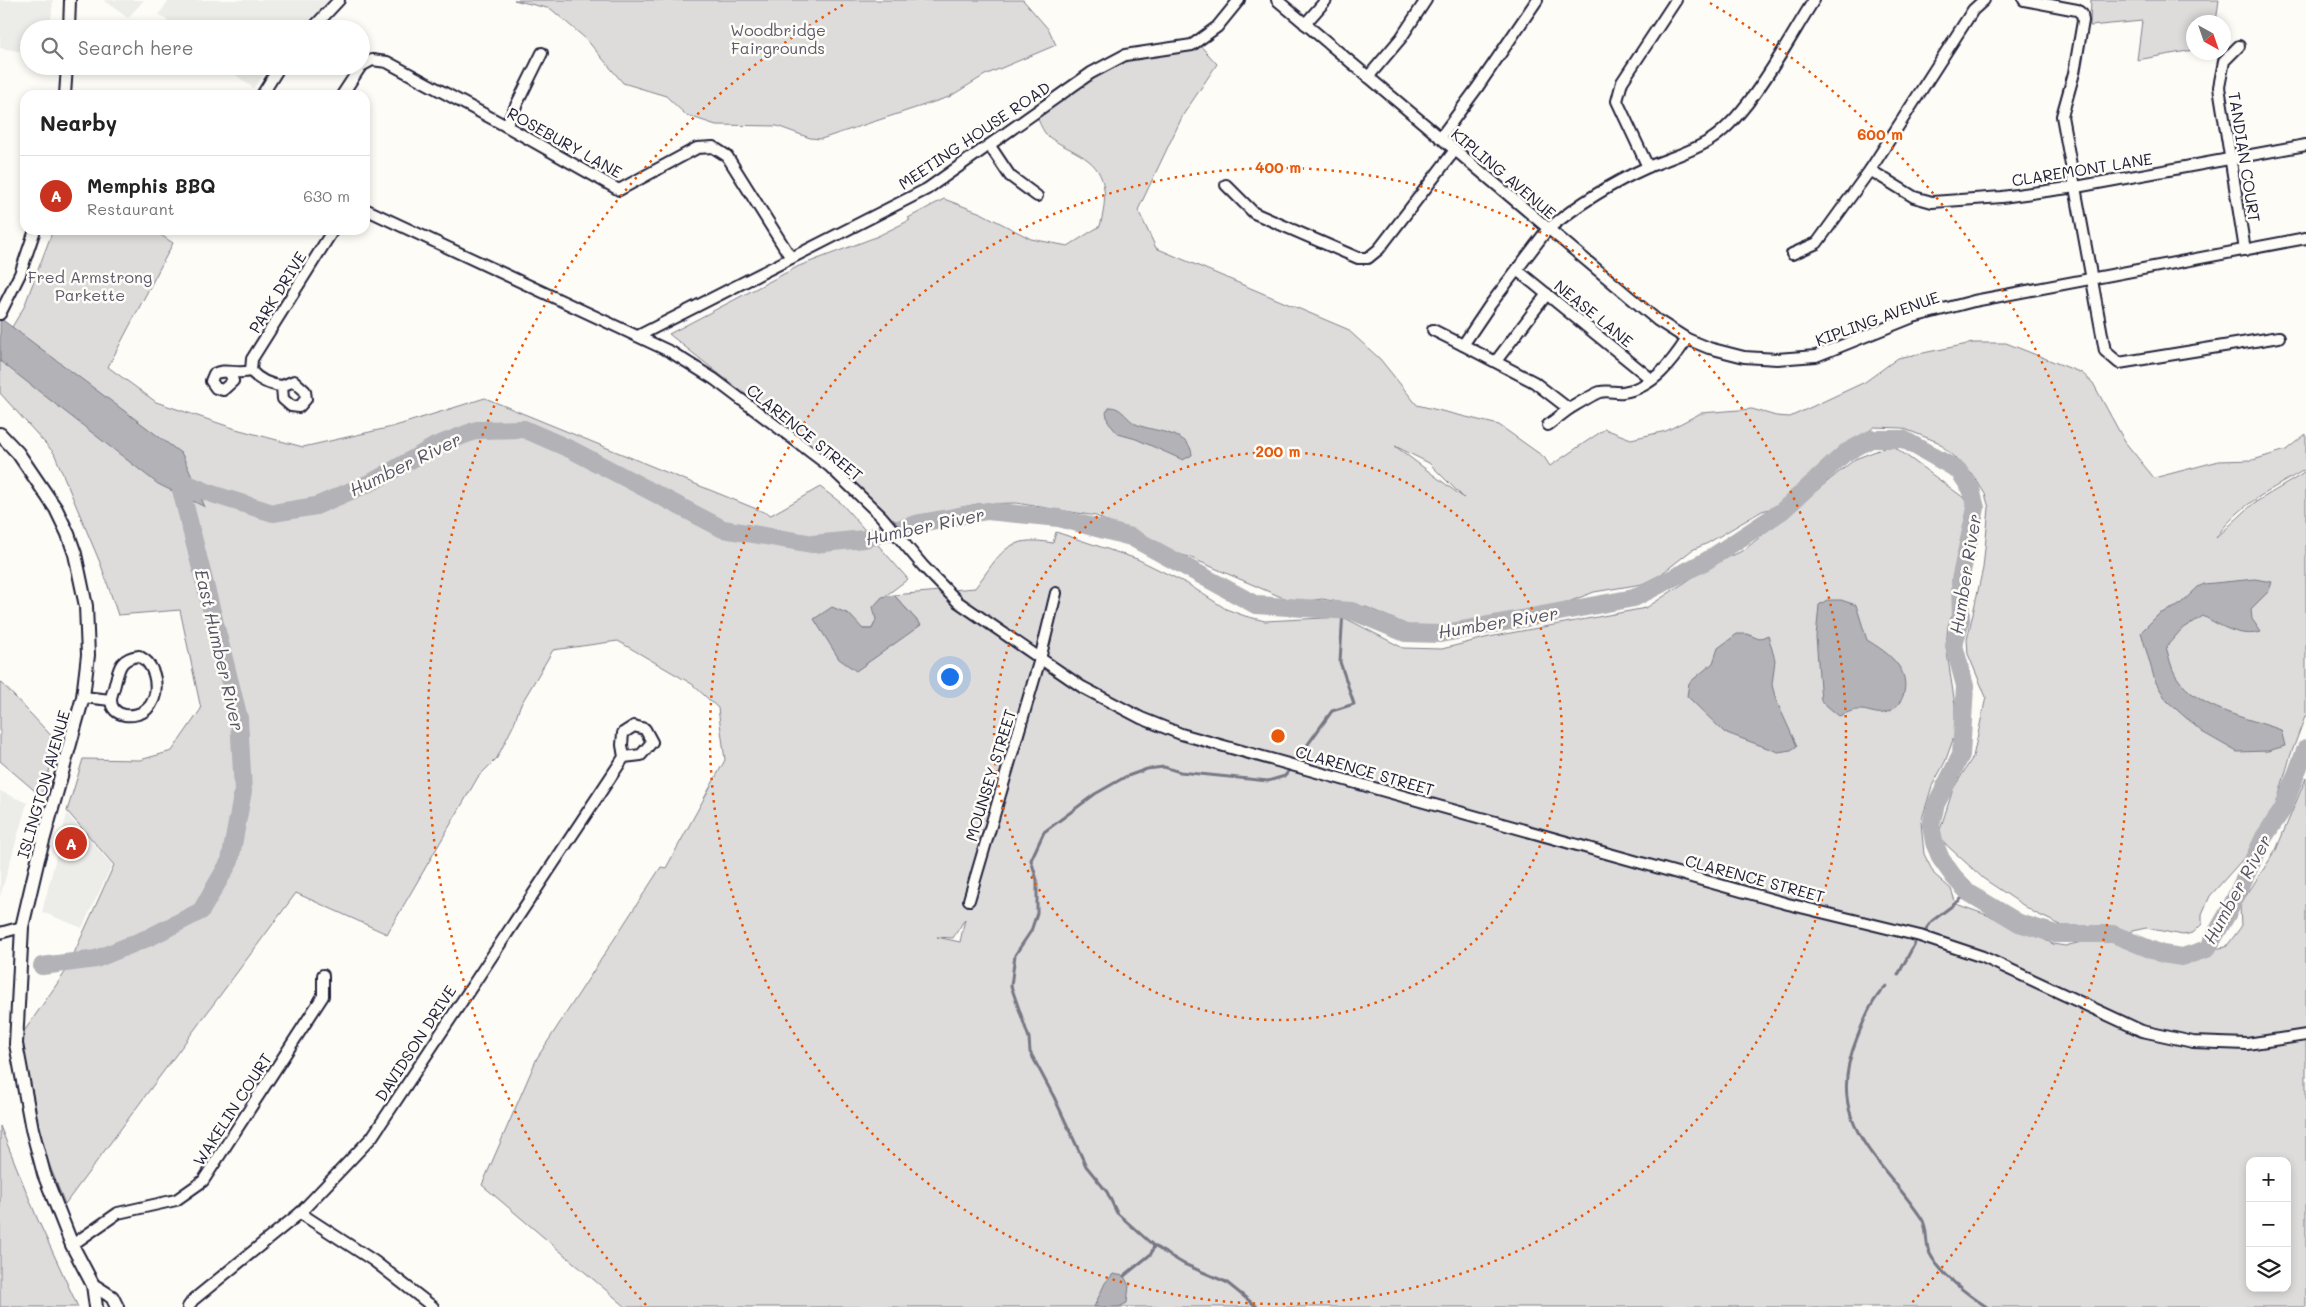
<!DOCTYPE html>
<meta charset="utf-8">
<style>
body{margin:0;font-family:Mali,sans-serif;background:#f2f2f2;color:#222}
.controls{position:absolute;right:15px;bottom:15px;display:grid;overflow:hidden;border-radius:10px;box-shadow:0 2px 8px #0003}
.controls button{width:45px;height:45px;display:grid;place-items:center;padding:0;border:0;border-bottom:1px solid #e0e0e0;background:#fff;color:#222;font:25px sans-serif}
.compass{position:absolute;left:2186px;top:15px;width:45px;height:45px;border-radius:50%;background:#fff;box-shadow:0 2px 8px #0003;rotate:140deg}
.you{position:absolute;left:949px;top:676px;width:18px;height:18px;margin:-12px;border:4px solid #fff;border-radius:50%;background:#1a73e8;box-shadow:0 0 0 8px #1a73e833}
.badge{display:grid;place-items:center;width:32px;height:32px;border-radius:50%;background:#c8321e;color:#fff;font-size:16px;font-weight:700}
.pin{position:absolute;translate:-50% -50%;border:2px solid #fff;box-shadow:0 1px 5px #0006}
.list{margin:0;padding:0;list-style:none}
h2{display:flex;justify-content:space-between;align-items:center;height:65px;margin:0;padding:0 20px;font-size:21px}
h2 small{font-size:16px;font-weight:400;color:#767676}
.list li{display:grid;grid-template-columns:32px 1fr auto;gap:15px;align-items:center;box-sizing:border-box;height:80px;padding:0 20px;border-top:1px solid #e0e0e0}
.list b{display:block;font-size:19px;white-space:nowrap}
.list p{margin:0;font-size:16px;white-space:nowrap;color:#767676}
.list em{font-size:16px;font-style:normal;color:#767676}
.icon{flex:none;width:28px;height:28px;fill:none;stroke:currentColor;stroke-width:2;stroke-linecap:round;stroke-linejoin:round}
.map{position:relative;flex:none;width:2306px;height:1307px;overflow:hidden}
.search{position:absolute;background:#fff;box-shadow:0 2px 8px #0003;left:20px;top:20px;width:350px;height:55px;display:flex;align-items:center;gap:12px;box-sizing:border-box;padding:0 18px;border-radius:28px;color:#767676;font-size:19px}
.panel{position:absolute;background:#fff;box-shadow:0 2px 8px #0003;left:20px;top:90px;width:350px;height:145px;border-radius:15px}
.map>svg:first-child{display:block}
.built{fill:#ecece9}
.green{fill:#dddcdb;stroke:#807f8b;fill-rule:evenodd}
.water{fill:#b2b2b7;stroke:#787885}
.lines{fill:none;stroke-linecap:round;stroke-linejoin:round}
.stream{stroke:#787885;stroke-width:3}
.river{stroke:#b2b2b7;stroke-width:18}
.minor-casing{stroke:#22223b;stroke-width:14}
.major-casing{stroke:#22223b;stroke-width:16}
.minor{stroke:#fdfcf7;stroke-width:10}
.major{stroke:#fdfcf7;stroke-width:12}
.ring{fill:none;stroke:#e8590c;stroke-width:2.5;stroke-dasharray:2.5 5}
.labels{text-anchor:middle;dominant-baseline:central;stroke-width:5;stroke-linejoin:round;paint-order:stroke}
.park-label{font-size:16px;fill:#5a5a6b;stroke:#fdfcf7}
.street-label{font-size:16px;fill:#22223b;stroke:#fdfcf7}
.water-label{font-size:18px;font-style:italic;fill:#545466;stroke:#fdfcf7}
.centre{fill:#e8590c;stroke:#fdfcf7;stroke-width:2.5}
.ring-label{font-size:15px;text-anchor:middle;font-weight:bold;fill:#e8590c;stroke:#fdfcf7;stroke-width:5;stroke-linejoin:round;paint-order:stroke}
</style>
<div class="map">
<svg width="2306" height="1307" viewBox="0 0 2306 1307">
<rect width="100%" height="100%" fill="#fdfcf7"/>
<filter id="ink" filterUnits="userSpaceOnUse"><feTurbulence type="fractalNoise" baseFrequency=".02" numOctaves="2"/><feDisplacementMap in="SourceGraphic" scale="10" xChannelSelector="R" yChannelSelector="G"/><feConvolveMatrix kernelMatrix="1 2 1 2 8 2 1 2 1" color-interpolation-filters="sRGB"/></filter>
<g filter="url(#ink)">
<g class="built">
<path d="M0,0H53L50,29H29V53L0,48Z"/>
<path d="M103,0H144L128,18Z"/>
<path d="M169,0H335L339,12L320,11L304,29H177L159,14Z"/>
<path d="M224,66H272L253,88Z"/>
<path d="M0,791L27,803L0,897Z"/>
<path d="M67,814L112,865L82,928L42,912Z"/>
</g>
<g class="green">
<path d="M514,0H1023L1049,30L1056,45L985,75L949,97L821,139L810,138L777,126L716,125L686,115L666,96L623,83L586,39L551,9Z"/>
<path d="M2091,0H2219L2216,22H2194L2193,50L2137,60L2142,21L2090,26Z"/>
<path d="M1197,42L1217,64L1183,115L1138,210L1156,248L1347,329L1380,359L1417,405L1499,425L1544,457L1550,466L1605,429L1631,439L1666,431L1701,413L1752,409L1776,416L1790,417L1865,382L1898,358L1973,343H2006L2082,373L2093,383L2125,442L2154,478L2219,461L2253,460L2286,450L2306,434V469C2272,489 2239,504 2216,538L2254,503L2306,472V714L2290,757L2274,812L2250,851L2210,896L2202,914V924L2193,933L2183,935L2146,928L2123,933L2102,928L2065,927L2035,913L1984,879L1942,841L1940,830L1953,789L1973,757L1986,697L1968,654L1967,640L1983,568L1989,508L1985,494L1973,475L1938,442L1902,428L1874,427L1777,507L1762,511L1708,543L1692,550L1660,575L1642,584L1594,592L1558,606L1525,613L1424,632L1366,607L1322,599L1300,602L1281,597L1189,557L1162,549L1096,516L1016,503L977,504L895,521L833,465L669,334L799,266L876,237L910,220L908,218L944,199L981,213L1031,239L1068,246L1100,226C1106,204 1109,177 1089,161C1077,151 1061,146 1049,137C1042,132 1038,118 1034,110L1116,57ZM1395,446L1429,463L1464,498Z"/>
<path d="M53,230H153L173,243L108,367L156,402L236,429L303,447L392,427L485,398L771,515L820,487L841,503L908,579L880,600L876,620L872,629H863L830,637L921,625L894,595L975,588C1001,554 1005,534 1053,543L1056,532L1137,559L1186,583L1226,609L1245,616L1265,621L1343,617L1403,648L1442,649L1489,637L1646,608L1710,566L1744,550L1855,459L1892,445L1964,498L1973,517L1958,600L1948,626L1946,646L1955,705V734L1945,762L1932,786L1921,822L1924,854L1934,874L1951,889L1956,904L2018,926L2053,944L2065,946L2098,938L2123,944L2150,958L2226,947L2241,927L2240,905L2276,850L2306,778V1307H626L482,1185L537,1058L661,867L666,868L725,760L718,708L692,684L618,641L553,650L520,706L514,724L497,758L478,777L387,934L296,893L65,1204L42,1146L18,1040L66,971L114,865L67,811L83,759L140,760L172,751L201,709L180,610L118,615L101,565L54,453L0,393V347L24,307ZM965,919L960,942L937,937L953,938ZM2250,1161H2287V1288H2250Z"/>
<path d="M0,681L58,743L41,796L0,761Z"/>
<path d="M0,1126L37,1218L78,1307H0Z"/>
</g>
<g class="water">
<path d="M0,318L182,454L205,507L158,484L0,361Z"/>
<path d="M1110,407C1123,407 1127,421 1138,425C1155,432 1191,432 1192,455L1183,460L1136,439L1118,434L1108,422L1106,412Z"/>
<path d="M2255,579L2272,582L2269,591L2251,609L2252,619L2261,632C2240,638 2221,626 2203,616L2181,630L2166,647C2169,656 2171,668 2176,676C2198,710 2246,717 2281,730L2285,746L2268,751L2237,752L2202,732L2167,701L2155,681L2141,632L2159,614L2178,606L2198,587L2204,584Z"/>
<path d="M894,595L921,625L856,671L839,659L814,619L832,607L849,614L863,629H872L876,620L873,607L882,597Z"/>
<path d="M1827,600H1841L1856,605L1867,640C1887,652 1912,669 1903,696C1900,704 1893,711 1884,713C1876,715 1866,709 1858,710C1852,710 1845,714 1839,716L1821,701L1816,637L1819,605Z"/>
<path d="M1737,634H1747L1759,639L1768,635L1775,660L1772,685L1776,700L1797,746L1791,750L1778,752L1724,732L1687,696L1689,683L1713,663L1718,648Z"/>
<path d="M1113,1274L1124,1276L1129,1286L1127,1303L1119,1307H1094L1105,1283Z"/>
</g>
<g class="lines">
<g class="stream">
<path d="M1926,929L1932,921L1969,893"/>
<path d="M1898,975L1915,943"/>
<path d="M1886,986C1871,1001 1865,1018 1857,1038C1822,1123 1880,1156 1922,1219C1928,1228 1925,1242 1929,1252C1939,1273 1968,1295 1987,1307"/>
<path d="M1124,1276L1151,1254L1154,1246"/>
<path d="M1257,1307L1226,1282L1184,1264L1154,1246L1117,1213L1107,1192L1086,1166L1054,1097L1030,1052L1029,1038L1011,986L1015,955L1031,931L1037,913V880L1031,860L1044,832L1095,794L1125,777L1147,769L1164,767L1180,772L1268,781L1285,776L1332,711L1354,704L1340,662L1343,610"/>
</g>
<g class="river">
<path d="M176,479L212,494L273,513L316,506L374,481L435,446L477,430L524,429L572,450L723,529L813,544L864,539L920,523L987,511L1059,518L1131,537L1256,605L1352,611L1405,633L1440,634L1634,598L1706,561L1782,511L1845,453L1871,439H1903L1958,470L1971,489L1976,508L1960,580L1961,620L1954,645L1965,686L1961,755L1936,804L1931,825L1934,842L1941,859L1954,877L1969,893L2019,923L2056,934H2113L2162,954L2182,957L2207,949L2229,911L2264,837L2283,809L2306,748"/>
<path d="M42,966L96,959L150,937L201,911L230,861L243,791L239,718L179,482"/>
</g>
<g class="minor-casing">
<g id="minor">
<path d="M1277,0L1657,320L1687,339L1709,348L1744,357L1777,359L1816,356L1913,317L1974,301L2306,238"/>
<path d="M2024,0L2077,10L2082,14L2083,21L2074,73L2062,116L2105,351L2119,363L2279,337"/>
<path d="M1305,24L1326,0"/>
<path d="M69,29L70,0"/>
<path d="M312,29L339,0"/>
<path d="M2239,46L2224,61L2219,87L2245,250"/>
<path d="M361,66L372,60L387,62L506,126L619,190L697,148L713,147L727,156L791,258"/>
<path d="M1368,77L1401,38L1426,0"/>
<path d="M65,95L67,66"/>
<path d="M262,95L280,66"/>
<path d="M342,95L361,66"/>
<path d="M506,126L542,53"/>
<path d="M1440,138L1477,88L1537,0"/>
<path d="M990,146L1010,176L1037,196"/>
<path d="M1648,167L1617,101L1622,82L1676,0"/>
<path d="M1870,170L1914,197L1932,202L2002,197L2076,187L2306,145"/>
<path d="M1226,185L1254,213L1358,258H1368L1379,249L1455,150"/>
<path d="M365,209L671,352L714,379L829,466L881,516L923,566L958,602L1082,687L1141,718L1181,734L1788,904L1920,936L1983,957L2142,1031L2193,1042L2247,1044L2306,1035"/>
<path d="M1792,254L1817,243L1870,170L1973,10L1984,0"/>
<path d="M1517,270L1651,379"/>
<path d="M0,314L20,274L35,230"/>
<path d="M1433,330L1463,345"/>
<path d="M638,336L927,189L1091,73L1125,55L1192,45L1217,27L1239,0"/>
<path d="M1687,339C1672,362 1653,388 1623,392C1616,393 1607,390 1600,392C1595,393 1576,405 1569,409L1534,382L1463,345L1490,305L1547,230C1577,205 1612,183 1648,167C1667,159 1688,153 1707,142C1748,119 1788,40 1814,0"/>
<path d="M1496,361L1547,294"/>
<path d="M230,373L233,381L223,390L216,388L211,381L214,374C225,368 236,375 251,371"/>
<path d="M282,386L294,381L305,391L306,399L299,407L291,406L283,399L282,386C269,385 259,380 251,371L252,359L333,230"/>
<path d="M1548,425L1569,409"/>
<path d="M139,656C141,658 146,660 148,663C158,676 159,698 147,709C136,719 111,718 111,700C111,695 114,689 115,684C119,668 120,658 139,656Z"/>
<path d="M83,697L111,700"/>
<path d="M969,900L1040,659L1056,593"/>
<path d="M0,933L22,927"/>
<path d="M300,1213L374,1261L433,1307"/>
<path d="M72,1245L118,1213L176,1200L203,1181L323,996V975"/>
<path d="M188,1307L193,1300L300,1213L372,1137L624,757L622,745L623,733L634,726L645,729L652,742L641,755L624,757"/>
</g>
</g>
<g class="major-casing">
<g id="major">
<path d="M0,434L18,453L56,509L68,534L75,554L86,606L88,655L83,697L38,859L22,927L16,1044L32,1129L44,1174L72,1245L93,1285L96,1307"/>
<path d="M93,1285L112,1297L117,1307"/>
</g>
</g>
<use href="#minor" class="minor"/>
<use href="#major" class="major"/>
</g>
</g>
<g class="ring">
<circle cx="1278" cy="736" r="284"/>
<circle cx="1278" cy="736" r="568"/>
<path d="M646 1305A851 851 0 0 1 846 3M1710 3A851 851 0 0 1 1910 1305"/>
</g>
<g class="labels">
<g class="park-label">
<text x="778" y="29">Woodbridge<tspan x="778" dy="18">Fairgrounds</tspan></text>
<text x="90" y="276">Fred Armstrong<tspan x="90" dy="18">Parkette</tspan></text>
</g>
<g class="street-label">
<text transform="translate(974 135) rotate(-34)">MEETING HOUSE ROAD</text>
<text transform="translate(565 142) rotate(29)">ROSEBURY LANE</text>
<text transform="translate(2245 157) rotate(81)">TANDIAN COURT</text>
<text transform="translate(2082 169) rotate(-9)">CLAREMONT LANE</text>
<text transform="translate(1504 173) rotate(40)">KIPLING AVENUE</text>
<text transform="translate(277 292) rotate(-58)">PARK DRIVE</text>
<text transform="translate(1594 313) rotate(39)">NEASE LANE</text>
<text transform="translate(1877 318) rotate(-20)">KIPLING AVENUE</text>
<text transform="translate(805 432) rotate(39)">CLARENCE STREET</text>
<text transform="translate(1365 770) rotate(16)">CLARENCE STREET</text>
<text transform="translate(990 775) rotate(-73)">MOUNSEY STREET</text>
<text transform="translate(43 784) rotate(-74)">ISLINGTON AVENUE</text>
<text transform="translate(1755 878) rotate(15)">CLARENCE STREET</text>
<text transform="translate(415 1043) rotate(-57)">DAVIDSON DRIVE</text>
<text transform="translate(232 1109) rotate(-57)">WAKELIN COURT</text>
</g>
<g class="water-label">
<text transform="translate(405 464) rotate(-26)">Humber River</text>
<text transform="translate(925 526) rotate(-12)">Humber River</text>
<text transform="translate(1965 574) rotate(-81)">Humber River</text>
<text transform="translate(1498 622) rotate(-9)">Humber River</text>
<text transform="translate(220 650) rotate(77)">East Humber River</text>
<text transform="translate(2237 889) rotate(-61)">Humber River</text>
</g>
</g>
<circle cx="1278" cy="736" r="8" class="centre"/>
<g class="ring-label">
<text x="1880" y="140">600 m</text>
<text x="1278" y="173">400 m</text>
<text x="1278" y="457">200 m</text>
</g>
</svg>
<div class="controls">
<button>+</button>
<button>−</button>
<button><svg class="icon" aria-label="layers" viewBox="0 0 24 24"><path d="M12 4l9 5-9 5-9-5zM3 14l9 5 9-5"/></svg></button>
</div>
<svg class="compass" viewBox="-18 -18 36 36"><path d="M0-13l5 13h-10z" fill="#e53935"/><path d="M0 13l5-13h-10z" fill="#767676"/></svg>
<div class="you"></div>
<div class="pin badge" style="left:71px;top:843px">A</div>
<div class="search"><svg class="icon" aria-label="search" viewBox="0 0 24 24"><circle cx="10" cy="10" r="6"/><path d="M15 15l6 6"/></svg>Search here</div>
<section class="panel">
<h2>Nearby<small></small></h2>
<ul class="list">
<li><span class="badge">A</span><div><b>Memphis BBQ</b><p>Restaurant</p></div><em>630 m</em></li>
</ul>
</section>
</div>
